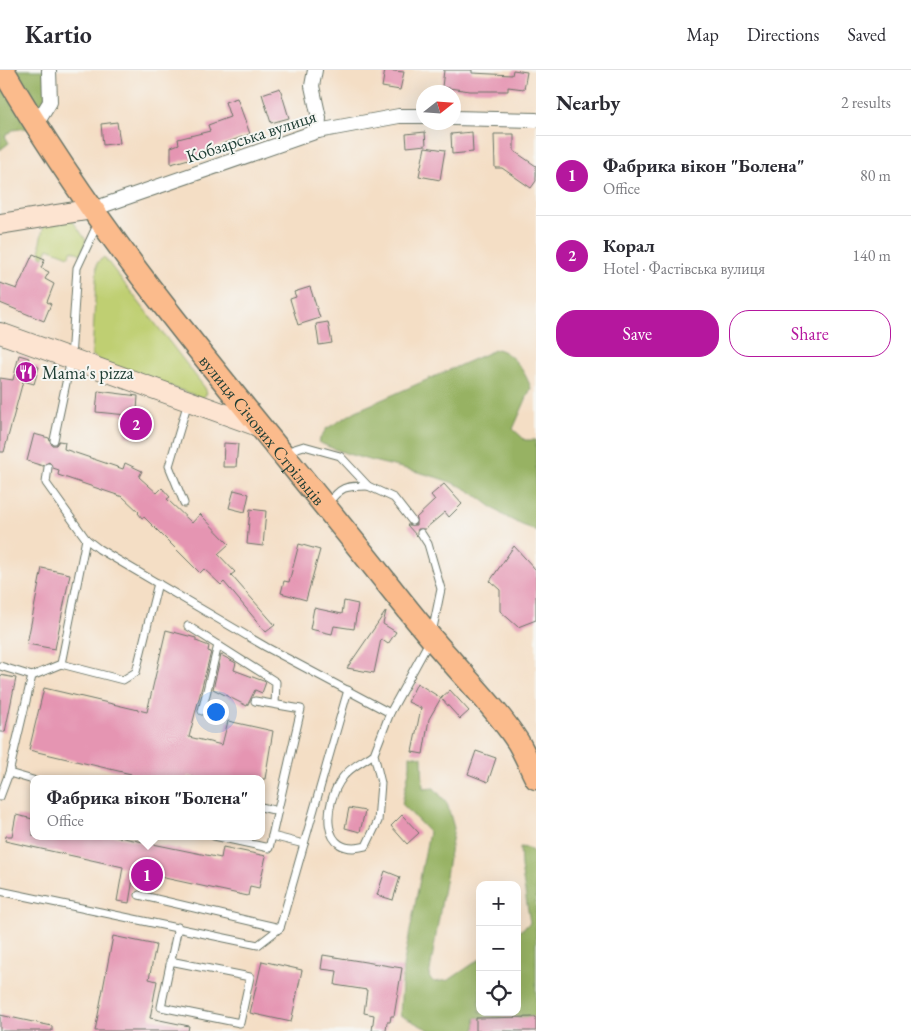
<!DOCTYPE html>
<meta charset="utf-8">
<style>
body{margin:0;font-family:"EB Garamond",serif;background:#f7f7f7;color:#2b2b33}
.controls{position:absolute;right:15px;bottom:15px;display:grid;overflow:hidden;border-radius:10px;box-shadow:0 5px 20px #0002}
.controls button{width:45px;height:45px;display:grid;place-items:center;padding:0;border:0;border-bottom:1px solid #e1e1e2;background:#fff;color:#2b2b33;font:25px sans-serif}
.compass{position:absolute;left:416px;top:15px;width:45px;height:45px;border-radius:50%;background:#fff;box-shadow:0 5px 20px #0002;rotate:73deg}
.you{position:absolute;left:215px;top:641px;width:18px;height:18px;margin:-12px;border:4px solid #fff;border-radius:50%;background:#1a73e8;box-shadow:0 0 0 8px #1a73e833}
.badge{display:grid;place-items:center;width:32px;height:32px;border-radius:50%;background:#b5179e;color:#fff;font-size:16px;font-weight:700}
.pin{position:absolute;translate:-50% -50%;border:2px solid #fff;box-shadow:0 1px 5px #0006}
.popup{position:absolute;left:30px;top:705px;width:235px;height:65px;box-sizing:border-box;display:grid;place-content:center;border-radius:10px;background:#fff;filter:drop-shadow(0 1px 4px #0005);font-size:16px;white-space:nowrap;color:#7c7c81}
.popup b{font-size:19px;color:#2b2b33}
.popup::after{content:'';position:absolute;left:50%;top:100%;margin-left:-10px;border:10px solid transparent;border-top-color:#fff}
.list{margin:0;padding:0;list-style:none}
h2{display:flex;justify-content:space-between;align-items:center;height:65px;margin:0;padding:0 20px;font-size:21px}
h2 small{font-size:16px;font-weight:400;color:#7c7c81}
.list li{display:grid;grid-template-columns:32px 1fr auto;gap:15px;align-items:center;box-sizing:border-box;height:80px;padding:0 20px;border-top:1px solid #e1e1e2}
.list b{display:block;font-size:19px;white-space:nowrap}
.list p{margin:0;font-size:16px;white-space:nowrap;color:#7c7c81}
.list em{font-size:16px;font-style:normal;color:#7c7c81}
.actions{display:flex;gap:10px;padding:15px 20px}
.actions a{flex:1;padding:11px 0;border:1px solid #b5179e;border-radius:20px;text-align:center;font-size:18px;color:#b5179e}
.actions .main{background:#b5179e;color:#fff}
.icon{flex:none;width:28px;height:28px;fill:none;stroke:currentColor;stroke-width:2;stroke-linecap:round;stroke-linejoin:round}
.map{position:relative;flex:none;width:536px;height:961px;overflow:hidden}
header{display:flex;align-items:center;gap:30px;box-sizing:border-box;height:70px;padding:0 25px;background:#fff;border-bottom:1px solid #e1e1e2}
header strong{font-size:24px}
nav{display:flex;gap:28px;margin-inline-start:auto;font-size:18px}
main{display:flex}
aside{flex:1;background:#fff}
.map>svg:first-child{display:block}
.green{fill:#bfcf72;stroke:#6f8653}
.forest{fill:#97b264;stroke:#5b784c}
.building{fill:#e595b2}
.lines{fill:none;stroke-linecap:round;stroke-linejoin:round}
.service-casing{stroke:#6a7567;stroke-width:9}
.minor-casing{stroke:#6a7567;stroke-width:16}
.secondary-casing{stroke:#6a7567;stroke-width:22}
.primary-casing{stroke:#6a7567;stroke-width:25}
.service{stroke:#fff;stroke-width:7}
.minor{stroke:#fff;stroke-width:14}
.secondary{stroke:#fde4d1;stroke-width:20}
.primary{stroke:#fbbb8c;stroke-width:22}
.labels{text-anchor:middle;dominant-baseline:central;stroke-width:4;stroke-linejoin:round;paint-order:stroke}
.street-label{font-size:18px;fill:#1f3d34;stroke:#f6f6f2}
.poi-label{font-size:18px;fill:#1f3d34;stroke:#f6f6f2;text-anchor:start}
</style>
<header>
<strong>Kartio</strong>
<nav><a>Map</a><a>Directions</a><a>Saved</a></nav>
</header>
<main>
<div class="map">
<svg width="536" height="961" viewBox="0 0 536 961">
<rect width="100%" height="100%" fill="#f6f6f2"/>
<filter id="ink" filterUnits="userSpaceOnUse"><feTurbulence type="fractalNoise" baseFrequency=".02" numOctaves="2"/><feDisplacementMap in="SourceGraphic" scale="10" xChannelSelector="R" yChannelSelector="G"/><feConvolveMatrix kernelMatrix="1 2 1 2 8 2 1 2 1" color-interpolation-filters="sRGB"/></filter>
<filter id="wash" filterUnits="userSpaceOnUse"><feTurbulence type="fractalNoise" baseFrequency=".0096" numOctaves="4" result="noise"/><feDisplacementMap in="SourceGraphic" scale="20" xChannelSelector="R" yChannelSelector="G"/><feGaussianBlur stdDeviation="1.12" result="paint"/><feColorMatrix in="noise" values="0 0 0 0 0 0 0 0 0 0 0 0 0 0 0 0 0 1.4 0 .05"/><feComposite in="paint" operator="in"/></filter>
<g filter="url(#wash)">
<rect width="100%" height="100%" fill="#f4dec5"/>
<g class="green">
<path d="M70,147L86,170L81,184L72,180L69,186L48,178L44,187L41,186L40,172L45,150Z"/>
<path d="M104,187L205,318L207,323L203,328L100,291L92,285L97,193Z"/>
</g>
<g class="forest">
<path d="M0,0H48L50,14L35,57L13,60L5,66L9,73L0,80Z"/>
<path d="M497,279C513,283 526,303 531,318L513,359L525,370H536V461C527,457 517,453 508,448C490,438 474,420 453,413C409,396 361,393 318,372L326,359L356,341Z"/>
<path d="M410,685L422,687L423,719L434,718L447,733L454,758L429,907L434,912L449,910L480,889V942H517V863L530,853L521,797L520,777L528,778L536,784V947L476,948L475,961H431L400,945L403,897L429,762L402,734L410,696Z"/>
</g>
<g id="blocks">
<g class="building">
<path d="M385,0L404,2L400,20L382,17Z"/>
<path d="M444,0H472V3L512,5L513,0L527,2L524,19L508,17V21H470L442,17Z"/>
<path d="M280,18L289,48L271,53L262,24Z"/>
<path d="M237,28L250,64L198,83L199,86L171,94V77L179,74L178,69L210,61L208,55L230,47L225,32Z"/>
<path d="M117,52L120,73L103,75L101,54Z"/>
<path d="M425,62L426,75L407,77L406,64Z"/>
<path d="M472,62L473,82L452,84L451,64Z"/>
<path d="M494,64H514V81L536,96V111L531,118L502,98H495Z"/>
<path d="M425,77L445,80L440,110L419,106Z"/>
<path d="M33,184L45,189L41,198L49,202L45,209L54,214L47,232L51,234L44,251L0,233V213L17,219Z"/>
<path d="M310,217L320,248L298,255L290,229L296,227L294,222Z"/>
<path d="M328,252L332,273L319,275L316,254Z"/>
<path d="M19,285L29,288L27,294L39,297L34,314L23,311L4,382H0V308L13,310Z"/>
<path d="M98,321L138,326L137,341L149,343L146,368L125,366L127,345L96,342Z"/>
<path d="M34,364L49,368L52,375H56L59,371L65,372L64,379L123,399L125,393L142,401L139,407L157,423L162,418L170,427L167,429L192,453L200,444L229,474L218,484L235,502L231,505L275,555L266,562L224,512L221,515L204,499L200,503L144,447L142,448L138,443L139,442L123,427L58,405L59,400L53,398L49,392L43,396L27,391Z"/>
<path d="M224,373L238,374L236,397H223Z"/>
<path d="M444,414L462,434L449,447L445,442L425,459H418L417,466L407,455H416V448L435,430L431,425Z"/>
<path d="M234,420L249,424L245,442L229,438Z"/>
<path d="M250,439L266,441L263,476L247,474Z"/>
<path d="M299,474L320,480L306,530L281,523L284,511L289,512Z"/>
<path d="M514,476L536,500V550L518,557L500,541V520L490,511Z"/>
<path d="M42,498L70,504L55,579L27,574Z"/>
<path d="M344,531L358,534L354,559L334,556L332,564L310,559L314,538L342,544Z"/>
<path d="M386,541L383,554L396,562L388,574L381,569L374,603L347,598Z"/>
<path d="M166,560L196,568V571L209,576L208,581L211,582L189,667L222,675L228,651L273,661L265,709H199L188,706L187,709H129L131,704L29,680L44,618L147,642Z"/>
<path d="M221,585L236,593L234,600L266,612L262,623L255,620L247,636L213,619Z"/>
<path d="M0,605L16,608L5,662H0Z"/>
<path d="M417,613L441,628L429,649L423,684L412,682L421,638L408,632Z"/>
<path d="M450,620L469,641L460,649L441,628Z"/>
<path d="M476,681L496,688L488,712L468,704Z"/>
<path d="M349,738L365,741L360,762L345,758Z"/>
<path d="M16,745L33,749V766H114L221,788L223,777L266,786L259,818L250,816L248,826L160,807L159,814L133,809L129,833L117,831L123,797L5,771L6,766H12Z"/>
<path d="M402,745L419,763L407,774L391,756Z"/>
<path d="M385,801L400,807L393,830L377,825Z"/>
<path d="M113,866L156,875L149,909L157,911L150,948L189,956L188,961H95Z"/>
<path d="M323,885L402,898L394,946H391L390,952H387L386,961H372L374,945L364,943L367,920L335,915L337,901L321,899Z"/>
<path d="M262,891L302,900L291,952L250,943Z"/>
<path d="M0,945L52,956V961H0Z"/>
<path d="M536,947V961H476V948Z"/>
</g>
</g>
</g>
<g filter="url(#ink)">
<use href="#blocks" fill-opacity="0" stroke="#6a7567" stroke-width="1"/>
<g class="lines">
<g class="service-casing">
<g id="service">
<path d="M54,370L71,289L77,198L98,153"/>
<path d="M285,382L304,376L340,386L368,416L394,428L412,451"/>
<path d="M48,397L46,413L86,469L99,479L266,577L390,643"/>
<path d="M184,433L169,396L188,332"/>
<path d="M327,435C341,416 345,416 368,416"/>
<path d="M188,556L276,612L275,634"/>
<path d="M61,594L123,610L136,602L158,513"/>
<path d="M0,596L32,606"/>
<path d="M255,631L301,639L272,766L304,774"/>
<path d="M202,641L218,575"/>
<path d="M374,684C364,691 350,697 343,707C323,733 319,789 366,776L378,751L381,713L374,684L390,643L431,568L441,519L428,474L421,463"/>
<path d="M9,703L33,710"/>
<path d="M0,727L9,703L32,606L61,594L86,469"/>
<path d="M261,737L278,741"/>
<path d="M214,766L269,778L272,766"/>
<path d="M0,821L258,875L280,858L348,620"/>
<path d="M139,825L280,858"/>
<path d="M170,891L250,907L240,953L161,937L178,857"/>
</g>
</g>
<g class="minor-casing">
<g id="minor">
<path d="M315,0L312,16L319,48L318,61"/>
<path d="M453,48L536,50"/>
<path d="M35,56L50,32L49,0"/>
<path d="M93,139L318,61L399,46H423"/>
</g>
</g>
<g class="secondary-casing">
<g id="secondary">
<path d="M0,154L93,139"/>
<path d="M0,263L258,356"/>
</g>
</g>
<g class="primary-casing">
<g id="primary">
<path id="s1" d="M3,0C111,188 257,348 390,517C409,541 427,564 447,586C471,614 498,641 518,672C525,684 530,696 536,708"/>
</g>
</g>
<use href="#service" class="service"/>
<use href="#minor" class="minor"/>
<use href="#secondary" class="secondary"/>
<use href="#primary" class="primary"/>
</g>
</g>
<defs>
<g id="restaurant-disc" transform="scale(1.125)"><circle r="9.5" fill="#b5179e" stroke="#f6f6f2"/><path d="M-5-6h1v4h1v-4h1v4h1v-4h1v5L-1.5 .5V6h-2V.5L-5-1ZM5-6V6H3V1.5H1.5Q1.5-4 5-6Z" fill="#fff"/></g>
</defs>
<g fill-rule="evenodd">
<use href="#restaurant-disc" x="26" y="302"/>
</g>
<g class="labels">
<g class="street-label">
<text transform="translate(251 66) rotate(-18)">Кобзарська вулиця</text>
<text stroke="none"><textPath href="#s1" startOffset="444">вулиця Січових Стрільців</textPath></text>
</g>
<g class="poi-label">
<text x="42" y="302">Mama's pizza</text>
</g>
</g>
</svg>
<div class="controls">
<button>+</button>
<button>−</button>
<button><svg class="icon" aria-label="locate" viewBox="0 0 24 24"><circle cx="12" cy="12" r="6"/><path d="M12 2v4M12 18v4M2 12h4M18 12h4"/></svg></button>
</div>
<svg class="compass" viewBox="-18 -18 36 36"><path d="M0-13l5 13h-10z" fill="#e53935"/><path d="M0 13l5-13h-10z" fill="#7c7c81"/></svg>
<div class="you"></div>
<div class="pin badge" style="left:147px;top:805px">1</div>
<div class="popup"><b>Фабрика вікон &quot;Болена&quot;</b>Office</div>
<div class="pin badge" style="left:136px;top:354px">2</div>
</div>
<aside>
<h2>Nearby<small>2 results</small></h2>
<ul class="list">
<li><span class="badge">1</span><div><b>Фабрика вікон &quot;Болена&quot;</b><p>Office</p></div><em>80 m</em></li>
<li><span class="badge">2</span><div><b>Корал</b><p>Hotel · Фастівська вулиця</p></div><em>140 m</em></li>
</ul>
<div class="actions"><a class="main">Save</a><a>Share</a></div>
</aside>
</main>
